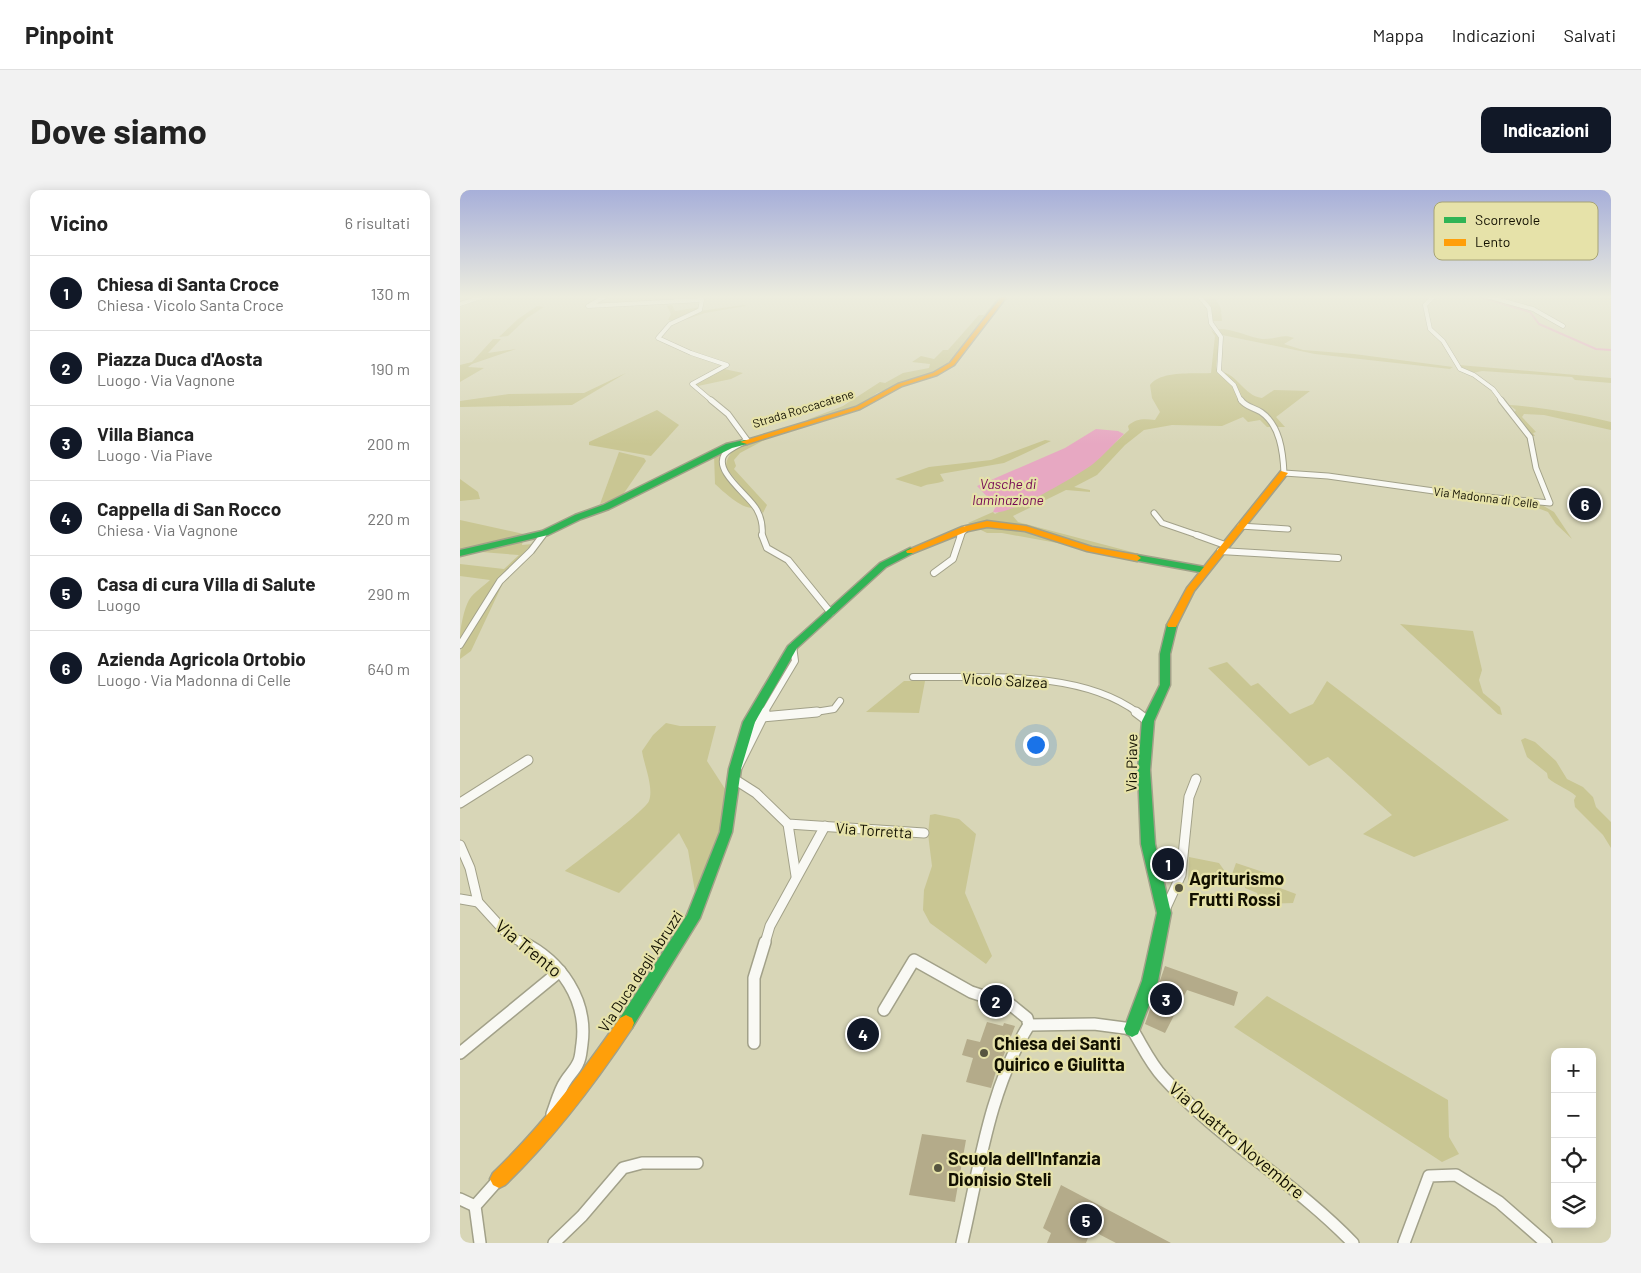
<!DOCTYPE html>
<html lang="it">
<meta charset="utf-8">
<style>
body{margin:0;font-family:Barlow,sans-serif;background:#f2f2f2;color:#222}
.controls{position:absolute;right:15px;bottom:15px;display:grid;overflow:hidden;border-radius:10px;box-shadow:0 2px 12px #0003}
.controls button{width:45px;height:45px;display:grid;place-items:center;padding:0;border:0;border-bottom:1px solid #e0e0e0;background:#fff;color:#222;font:25px sans-serif}
.you{position:absolute;left:575px;top:554px;width:18px;height:18px;margin:-12px;border:4px solid #fff;border-radius:50%;background:#1a73e8;box-shadow:0 0 0 8px #1a73e833}
.badge{display:grid;place-items:center;width:32px;height:32px;border-radius:50%;background:#111827;color:#fff;font-size:16px;font-weight:700}
.pin{position:absolute;translate:-50% -50%;border:2px solid #fff;box-shadow:0 1px 5px #0006}
.list{margin:0;padding:0;list-style:none}
h2{display:flex;justify-content:space-between;align-items:center;height:65px;margin:0;padding:0 20px;font-size:21px}
h2 small{font-size:16px;font-weight:400;color:#767676}
.list li{display:grid;grid-template-columns:32px 1fr auto;gap:15px;align-items:center;box-sizing:border-box;height:75px;padding:0 20px;border-top:1px solid #e0e0e0}
.list b{display:block;font-size:19px;white-space:nowrap}
.list p{margin:0;font-size:16px;white-space:nowrap;color:#767676}
.list em{font-size:16px;font-style:normal;color:#767676}
.icon{flex:none;width:28px;height:28px;fill:none;stroke:currentColor;stroke-width:2;stroke-linecap:round;stroke-linejoin:round}
.map{position:relative;flex:none;width:1151px;height:1053px;overflow:hidden;border-radius:10px}
header{display:flex;align-items:center;gap:30px;box-sizing:border-box;height:70px;padding:0 25px;background:#fff;border-bottom:1px solid #e0e0e0}
header strong{font-size:24px}
nav{display:flex;gap:28px;margin-inline-start:auto;font-size:18px}
.intro{display:flex;align-items:center;justify-content:space-between;box-sizing:border-box;height:120px;padding:0 30px}
h1{margin:0;font-size:35px}
.button{padding:12px 22px;border-radius:10px;background:#111827;color:#fff;font-size:18px;font-weight:700}
main{display:flex;gap:30px;padding:0 30px}
aside{flex:1;background:#fff;border-radius:10px;box-shadow:0 2px 12px #0003}
.map>svg:first-child{display:block}
.green{fill:#c9c693}
.water{fill:#e7a8c2}
.lines{fill:none;stroke-linecap:round;stroke-linejoin:round}
.stream{stroke:#e7a8c2;stroke-width:2}
.building{fill:#b4ab8a}
.street-far4-casing{stroke:#a2a189;stroke-width:5}
.street-far3-casing{stroke:#a2a189;stroke-width:7}
.street-far2-casing{stroke:#a2a189;stroke-width:8}
.street-far1-casing{stroke:#a2a189;stroke-width:11}
.street-casing{stroke:#a2a189;stroke-width:14}
.fast-casing{stroke:#a2a189;stroke-width:3}
.slow-casing{stroke:#a2a189;stroke-width:3}
.street-far4{stroke:#f9f9f4;stroke-width:4}
.street-far3{stroke:#f9f9f4;stroke-width:5}
.street-far2{stroke:#f9f9f4;stroke-width:6}
.street-far1{stroke:#f9f9f4;stroke-width:9}
.street{stroke:#f9f9f4;stroke-width:11}
.fast{fill:#30b455;fill-rule:evenodd}
.slow{fill:#ff9f0a;fill-rule:evenodd}
.poi-dot{fill:#575540;stroke:#e6e2a9;stroke-width:2}
.labels{text-anchor:middle;dominant-baseline:central;stroke-width:4.5;stroke-linejoin:round;paint-order:stroke}
.far-street-label{font-size:12px;fill:#121000;stroke:#e6e2a9}
.far-water-label{font-size:14px;font-style:italic;fill:#750754;stroke:#e6e2a9}
.street-label{font-size:15px;fill:#121000;stroke:#e6e2a9}
.near-poi-label{font-size:18px;font-weight:bold;fill:#121000;stroke:#e6e2a9;text-anchor:start}
.near-street-label{font-size:18px;fill:#121000;stroke:#e6e2a9}
.key{fill:#e6e2a9;stroke:#a6a376;stroke-width:1}
.key-label{font-size:14px;fill:#121000}
</style>
<header>
<strong>Pinpoint</strong>
<nav><a>Mappa</a><a>Indicazioni</a><a>Salvati</a></nav>
</header>
<div class="intro"><h1>Dove siamo</h1><a class="button">Indicazioni</a></div>
<main>
<aside>
<h2>Vicino<small>6 risultati</small></h2>
<ul class="list">
<li><span class="badge">1</span><div><b>Chiesa di Santa Croce</b><p>Chiesa · Vicolo Santa Croce</p></div><em>130 m</em></li>
<li><span class="badge">2</span><div><b>Piazza Duca d'Aosta</b><p>Luogo · Via Vagnone</p></div><em>190 m</em></li>
<li><span class="badge">3</span><div><b>Villa Bianca</b><p>Luogo · Via Piave</p></div><em>200 m</em></li>
<li><span class="badge">4</span><div><b>Cappella di San Rocco</b><p>Chiesa · Via Vagnone</p></div><em>220 m</em></li>
<li><span class="badge">5</span><div><b>Casa di cura Villa di Salute</b><p>Luogo</p></div><em>290 m</em></li>
<li><span class="badge">6</span><div><b>Azienda Agricola Ortobio</b><p>Luogo · Via Madonna di Celle</p></div><em>640 m</em></li>
</ul>
</aside>
<div class="map">
<svg width="1151" height="1053" viewBox="0 0 1151 1053">
<rect width="100%" height="100%" fill="#d8d6b7"/>
<g class="green">
<path d="M539,106H544L493,169L478,181L417,203L397,218L344,233L349,229L383,216L420,192L425,193L443,183L469,178L470,174L452,172L461,166L474,169L483,160H488L519,125H524Z"/>
<path d="M734,106H754L761,119L762,131H752L751,122L742,107Z"/>
<path d="M212,115L215,121L241,117L239,121L284,115L286,116L245,123L218,132L208,130L211,124L207,116Z"/>
<path d="M77,116L84,117L67,128L48,146L39,147L58,129Z"/>
<path d="M756,139C773,138 788,147 802,149C814,150 823,143 834,148L824,154L843,160L894,164L993,177L990,179L855,164L762,145Z"/>
<path d="M751,140L760,147L756,177L758,182C776,180 782,205 802,208L814,200L850,201L816,227L825,237H807L800,230L788,232L783,227L762,236L712,235L684,240L665,255L637,285L614,297L630,300V302L606,300L553,326L558,332L710,372L630,357L567,339L513,336L508,333L533,322L535,324L634,272L669,240L668,236C676,228 685,229 695,230L700,222L692,208L690,195C701,180 734,184 751,183L755,146Z"/>
<path d="M33,149H41L28,163L56,159L12,174L8,177L24,178L0,192V175L12,172Z"/>
<path d="M999,175L1151,188V193L1115,190L1112,187L1022,181L1013,183L1001,179Z"/>
<path d="M264,179L283,183L271,189L238,196L235,193Z"/>
<path d="M166,183L112,215L0,217V211L49,204L124,203Z"/>
<path d="M1049,215C1083,217 1118,224 1151,232V240L1084,225L1064,224L1062,227L1076,242L1073,243L1075,246H1071L1054,223L1056,220Z"/>
<path d="M197,220L219,235L191,266L129,255V252Z"/>
<path d="M306,245L310,247L280,263L274,270L276,276L274,279L307,315L303,323L266,278C266,256 289,253 306,245Z"/>
<path d="M585,250L591,251L544,273L480,284L484,291C476,294 469,293 461,297L435,289L469,277L531,270Z"/>
<path d="M265,261C249,281 281,304 293,318C280,318 264,302 255,294L254,264Z"/>
<path d="M159,262L184,268L186,271L162,306L140,314Z"/>
<path d="M0,289L18,302L20,309L0,311Z"/>
<path d="M1018,308L1082,315L1094,322L1112,349L1096,334L1088,322L1075,317L1027,311Z"/>
<path d="M0,330L68,345L0,362Z"/>
<path d="M520,336L564,341L619,357L542,343H527L515,337Z"/>
<path d="M63,350L62,355L73,354L39,391L0,448C0,438 4,419 9,410C14,402 24,396 30,390L0,386V374L44,379L59,365L21,362Z"/>
<path d="M41,393L42,395L11,461L0,469C0,447 29,412 41,393Z"/>
<path d="M940,434L1013,441L1022,480L1019,490L1023,503L1040,517L1042,525L1038,524Z"/>
<path d="M767,472L791,496L798,493L830,524L853,514L867,491L1049,630L954,667L903,644L932,625L868,567L849,576L748,478Z"/>
<path d="M444,491H465L459,523L406,522Z"/>
<path d="M206,533L220,536H256L247,571L267,602L261,641L236,708L228,660L219,643L159,703L105,681C119,670 184,622 189,611C194,597 184,575 182,561L193,545Z"/>
<path d="M1065,548L1075,552L1096,571L1107,589L1123,597L1133,607L1136,617L1151,632V658L1143,645L1115,617L1114,610L1116,606C1107,598 1097,596 1088,588L1087,583L1067,567L1061,550Z"/>
<path d="M475,624L499,629L516,644L505,703L532,766L526,774L470,733L463,720L464,700L472,676L468,644L470,625Z"/>
<path d="M729,667L759,673L764,680L763,685L754,682L751,693L743,695L728,692Z"/>
<path d="M776,673L806,683L805,689L771,687Z"/>
<path d="M785,694L820,698L836,704L833,713L801,714L797,703L785,698Z"/>
<path d="M807,806L988,910L989,947L999,964L982,972L774,837Z"/>
</g>
<path class="water" d="M636,239L658,241L664,244C653,254 644,265 633,274C618,285 548,327 533,322L536,316L517,296L605,258Z"/>
<g class="lines">
<path class="stream" d="M1016,106L1070,122L1079,134L1136,159L1151,160"/>
</g>
<g class="building">
<path d="M707,661L717,666L715,682L710,681V686L704,685L700,666Z"/>
<path d="M705,776L778,802L774,816L727,800L705,843L685,834Z"/>
<path d="M407,830L413,850L407,857H404L400,852L396,853L390,836Z"/>
<path d="M527,832L543,836L544,833L555,836L540,875H538L531,898L506,892L513,868L502,865L507,849L520,852Z"/>
<path d="M462,944L506,950L495,1012L449,1005Z"/>
<path d="M601,995L711,1053H656L631,1040L626,1053H587L591,1043L583,1038Z"/>
</g>
<g class="lines">
<g class="street-far4-casing">
<g id="street-far4">
<path d="M739,106L749,118L751,133L761,147L759,181L774,195L781,211"/>
<path d="M974,106L965,115L970,139L983,151L1000,179L1014,185L1033,199L1042,211"/>
<path d="M1026,106L1073,119L1103,136"/>
<path d="M0,114L24,106"/>
<path d="M130,115L146,106"/>
<path d="M128,116L242,110L240,120L210,134L198,148L231,163L267,175L232,194L252,211"/>
</g>
</g>
<g class="street-far3-casing">
<g id="street-far3">
<path d="M251,210L268,224L287,250C281,254 268,259 264,265C254,282 290,306 297,320C302,329 303,337 302,346"/>
<path d="M781,210C786,217 793,217 801,222C820,235 823,262 824,283L868,286L995,304L1090,313L1076,278L1070,247L1041,210"/>
<path d="M694,323L702,333L740,346"/>
<path d="M780,336L828,339"/>
<path d="M82,346L85,343"/>
<path d="M500,346L505,339"/>
</g>
</g>
<g class="street-far2-casing">
<g id="street-far2">
<path d="M302,345L307,358L328,370L371,423"/>
<path d="M737,345L765,355"/>
<path d="M760,361L878,368"/>
<path d="M474,383L493,369L501,345"/>
<path d="M0,455L40,391L71,361L83,345"/>
<path d="M453,487C522,488 620,479 678,523"/>
<path d="M304,523L335,471L333,456"/>
<path d="M349,523L374,519L380,511"/>
</g>
</g>
<g class="street-far1-casing">
<g id="street-far1">
<path d="M676,522L688,531"/>
<path d="M302,527L357,522"/>
<path d="M278,576L305,522"/>
<path d="M274,589L296,603L328,634L464,643"/>
<path d="M0,613L68,570"/>
<path d="M328,634L336,686"/>
<path d="M0,655L10,678L18,712L49,746L64,753"/>
<path d="M0,709L18,712"/>
<path d="M705,720L721,685L729,607L736,589"/>
<path d="M305,753L310,736L365,636"/>
</g>
</g>
<g class="street-casing">
<g id="street">
<path d="M62,752C101,771 128,810 122,854C121,860 121,868 118,873C115,880 109,885 105,892C99,901 96,914 92,924"/>
<path d="M424,820L454,770L511,802L551,815L567,828L569,835"/>
<path d="M569,835L634,834L672,839C682,855 690,873 703,887C759,949 834,992 893,1053"/>
<path d="M294,853V788L305,752"/>
<path d="M0,863L100,781"/>
<path d="M0,1009L15,1016"/>
<path d="M20,1053L15,1016L39,989"/>
<path d="M94,1053L122,1026L163,978L182,973H237"/>
<path d="M502,1053C519,980 529,899 569,835"/>
<path d="M944,1053L969,986L996,985L1039,1012L1086,1053"/>
</g>
</g>
<g class="fast-casing">
<g id="fast">
<path d="M284,250H287V254L272,258L149,319L121,329L88,345L0,366V360L82,341L115,325L143,315L266,254Z"/>
<path d="M450,358L453,359V363L426,377L337,458L295,532L281,579L272,642L240,728L172,838L166,841L160,838L158,833L160,828L227,725L260,642L269,579L283,532L328,456L420,373Z"/>
<path d="M677,365L745,377L750,380L745,383L674,370L673,368Z"/>
<path d="M712,432L717,435L710,464V495L694,531L690,580L695,654L711,723L698,791L678,844L672,847L666,844L664,839L682,791L697,723L681,654L678,580L682,531L700,495V464L707,435Z"/>
</g>
</g>
<g class="slow-casing">
<g id="slow">
<path d="M542,106H547L494,175L477,185L442,196L400,219L287,254L280,252L396,217L438,194L473,183L490,173Z"/>
<path d="M821,281L828,283L734,401L716,437H708L707,435L727,398Z"/>
<path d="M527,331L566,336L632,357L677,365L681,368L677,371L627,361L565,341L527,337L508,341L453,363H447L446,361L502,337Z"/>
<path d="M166,825L172,828L174,833L172,838C134,895 94,948 45,995L39,998L33,995L30,989L33,983C82,936 122,883 160,828Z"/>
</g>
</g>
<use href="#street-far4" class="street-far4"/>
<use href="#street-far3" class="street-far3"/>
<use href="#street-far2" class="street-far2"/>
<use href="#street-far1" class="street-far1"/>
<use href="#street" class="street"/>
<use href="#fast" class="fast"/>
<use href="#slow" class="slow"/>
</g>
<linearGradient id="sky" x2="0" y2="1"><stop stop-color="#a7afd9"/><stop offset="0.42" stop-color="#ededdf"/><stop offset="1" stop-color="#ededdf" stop-opacity="0"/></linearGradient>
<rect width="1151" height="254" fill="url(#sky)"/>
<g class="poi-dot">
<circle cx="719" cy="698" r="5"/>
<circle cx="524" cy="863" r="5"/>
<circle cx="478" cy="978" r="5"/>
</g>
<g class="labels">
<g class="far-street-label">
<text transform="translate(343 218) rotate(-17)">Strada Roccacatene</text>
<text transform="translate(1026 307) rotate(7)">Via Madonna di Celle</text>
</g>
<g class="far-water-label">
<text x="548" y="293">Vasche di<tspan x="548" dy="16">laminazione</tspan></text>
</g>
<g class="street-label">
<text transform="translate(545 490) rotate(3)">Vicolo Salzea</text>
<text transform="translate(671 573) rotate(-89)">Via Piave</text>
<text transform="translate(414 640) rotate(4)">Via Torretta</text>
<text transform="translate(180 781) rotate(-57)">Via Duca degli Abruzzi</text>
</g>
<g class="near-poi-label">
<text x="729" y="688">Agriturismo<tspan x="729" dy="21">Frutti Rossi</tspan></text>
<text x="534" y="853">Chiesa dei Santi<tspan x="534" dy="21">Quirico e Giulitta</tspan></text>
<text x="488" y="968">Scuola dell'Infanzia<tspan x="488" dy="21">Dionisio Steli</tspan></text>
</g>
<g class="near-street-label">
<text transform="translate(69 758) rotate(39)">Via Trento</text>
<text transform="translate(777 950) rotate(40)">Via Quattro Novembre</text>
</g>
</g>
<rect x="974" y="12" width="164" height="58" rx="8" class="key"/>
<rect x="984" y="27" width="22" height="6" fill="#30b455"/>
<rect x="984" y="49" width="22" height="7" fill="#ff9f0a"/>
<g class="key-label">
<text x="1015" y="35">Scorrevole</text>
<text x="1015" y="57">Lento</text>
</g>
</svg>
<div class="controls">
<button>+</button>
<button>−</button>
<button><svg class="icon" aria-label="locate" viewBox="0 0 24 24"><circle cx="12" cy="12" r="6"/><path d="M12 2v4M12 18v4M2 12h4M18 12h4"/></svg></button>
<button><svg class="icon" aria-label="layers" viewBox="0 0 24 24"><path d="M12 4l9 5-9 5-9-5zM3 14l9 5 9-5"/></svg></button>
</div>
<div class="you"></div>
<div class="pin badge" style="left:708px;top:674px">1</div>
<div class="pin badge" style="left:536px;top:811px">2</div>
<div class="pin badge" style="left:706px;top:809px">3</div>
<div class="pin badge" style="left:403px;top:844px">4</div>
<div class="pin badge" style="left:626px;top:1030px">5</div>
<div class="pin badge" style="left:1125px;top:314px">6</div>
</div>
</main>
